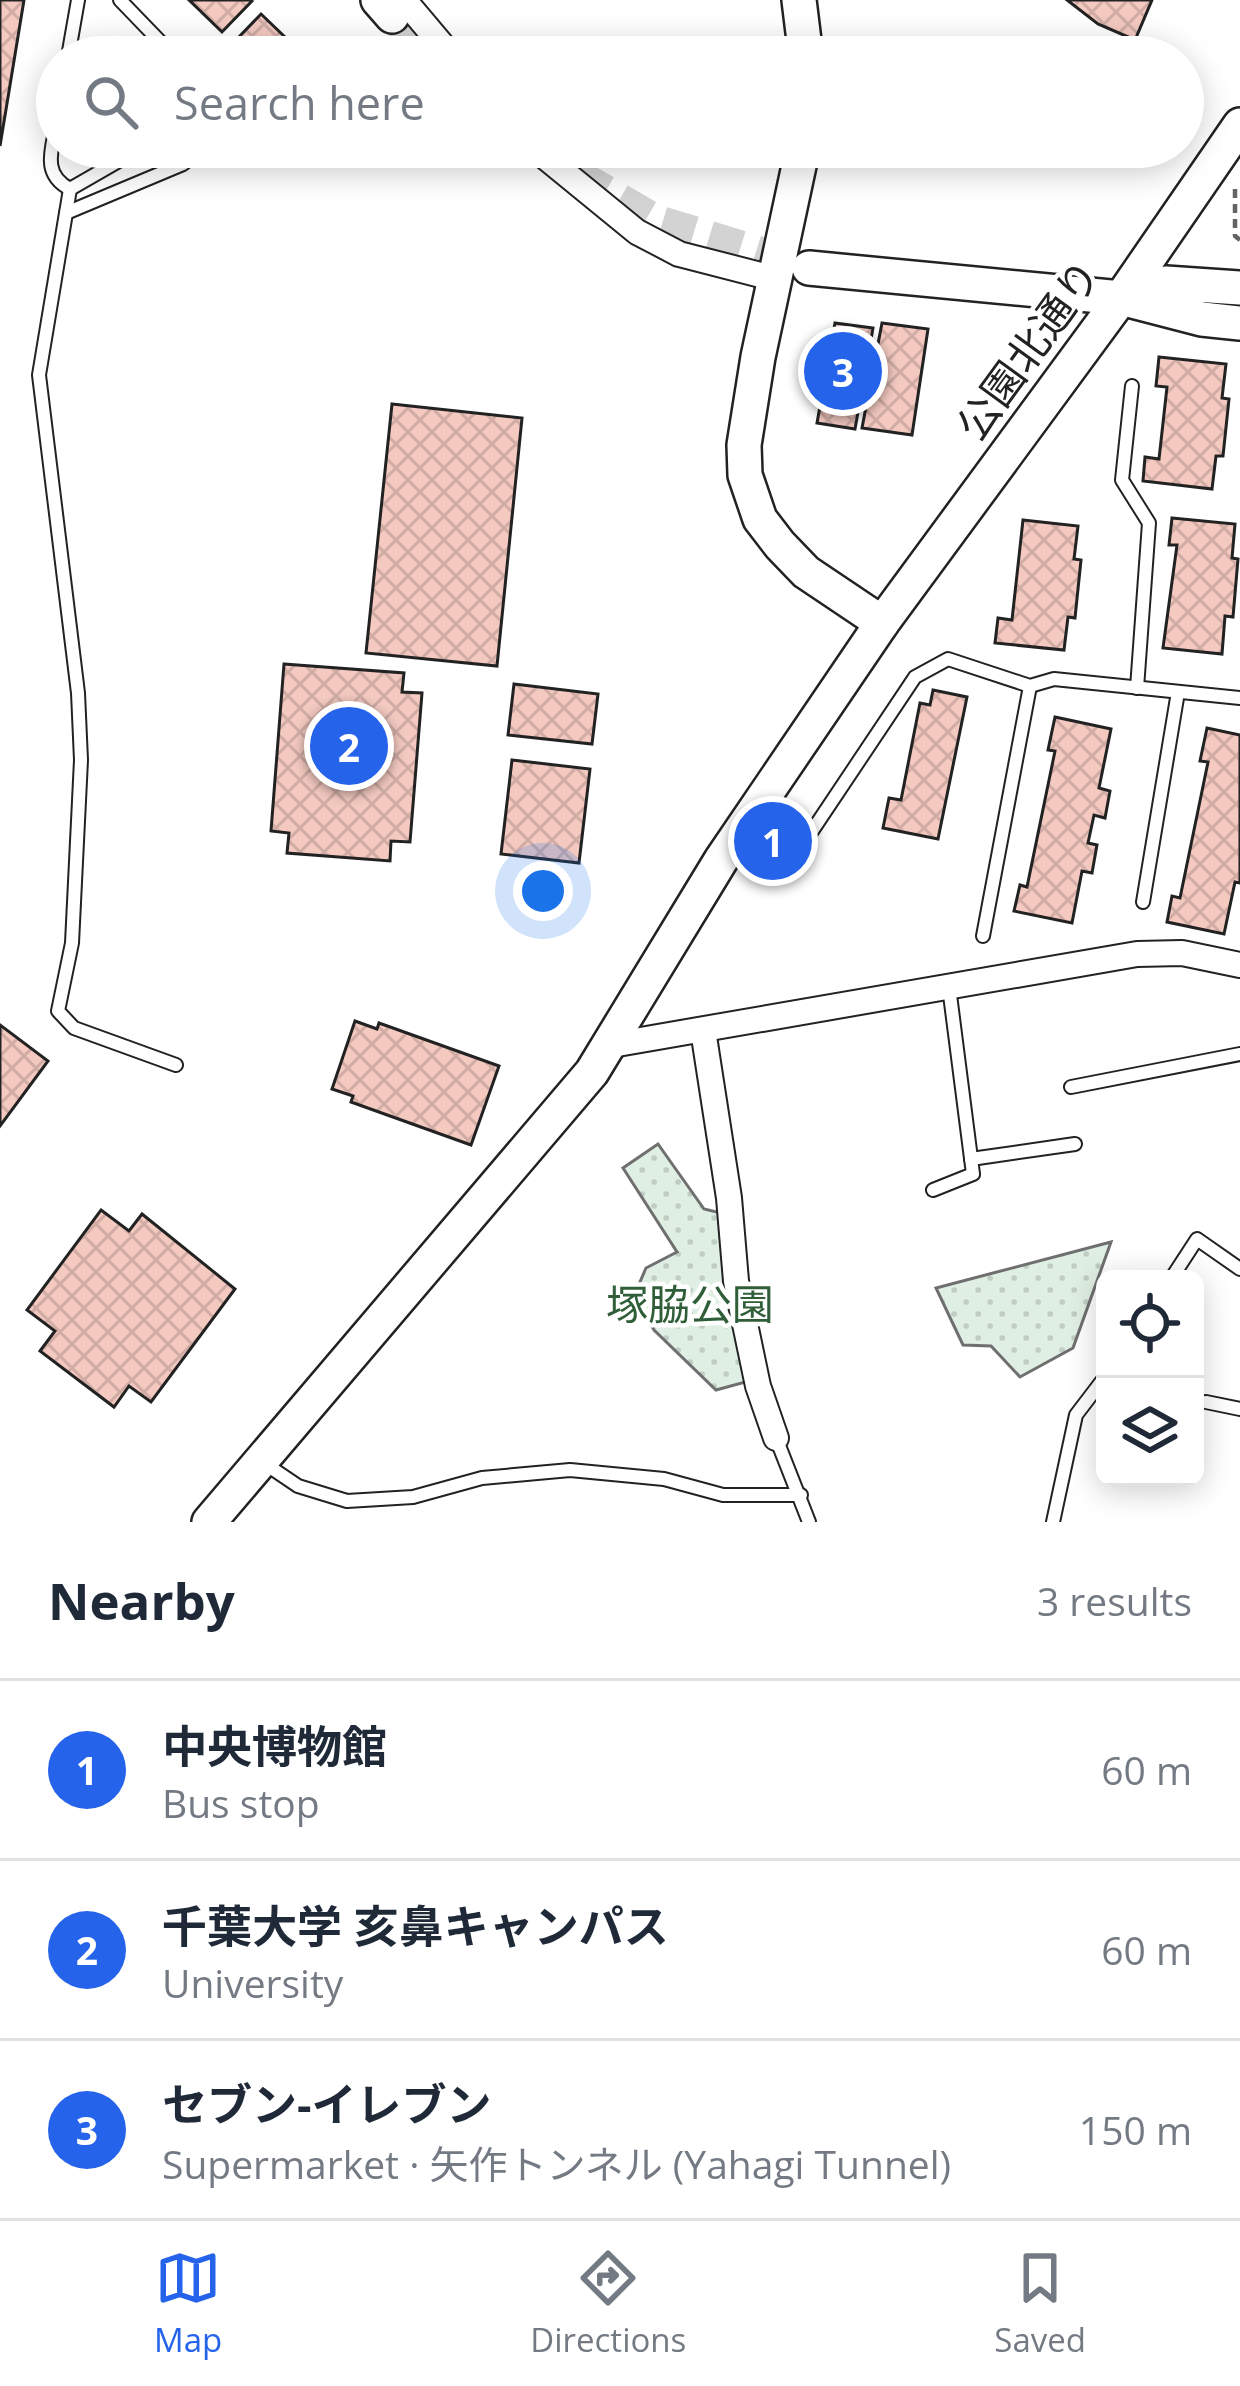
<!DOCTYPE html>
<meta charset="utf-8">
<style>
body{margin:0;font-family:"Open Sans","Noto Sans JP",sans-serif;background:#f2f2f3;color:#1f2937}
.controls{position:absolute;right:36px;bottom:36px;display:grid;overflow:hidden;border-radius:18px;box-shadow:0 6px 30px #0003}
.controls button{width:108px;height:108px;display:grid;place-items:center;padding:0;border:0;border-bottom:3px solid #e0e1e3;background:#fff;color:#1f2937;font:60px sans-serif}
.you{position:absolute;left:543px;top:891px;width:42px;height:42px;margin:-30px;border:9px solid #fff;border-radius:50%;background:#1a73e8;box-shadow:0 0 0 18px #1a73e833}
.badge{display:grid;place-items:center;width:78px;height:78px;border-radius:50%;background:#2563eb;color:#fff;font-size:39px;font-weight:700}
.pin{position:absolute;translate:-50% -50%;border:6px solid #fff;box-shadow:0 3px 12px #0006}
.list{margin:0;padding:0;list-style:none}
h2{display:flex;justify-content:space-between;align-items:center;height:156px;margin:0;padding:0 48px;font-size:51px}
h2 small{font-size:39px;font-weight:400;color:#747a83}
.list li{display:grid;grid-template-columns:78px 1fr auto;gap:36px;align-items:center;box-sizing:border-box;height:180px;padding:0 48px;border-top:3px solid #e0e1e3}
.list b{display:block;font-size:45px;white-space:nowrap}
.list p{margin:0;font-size:39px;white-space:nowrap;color:#747a83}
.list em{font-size:39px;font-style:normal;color:#747a83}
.icon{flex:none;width:66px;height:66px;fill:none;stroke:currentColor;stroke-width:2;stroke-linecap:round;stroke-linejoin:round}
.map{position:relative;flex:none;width:1240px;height:1522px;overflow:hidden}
.search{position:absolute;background:#fff;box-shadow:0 6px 30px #0003;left:36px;right:36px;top:36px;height:132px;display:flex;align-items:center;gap:30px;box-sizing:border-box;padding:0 42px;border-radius:66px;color:#747a83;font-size:45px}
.sheet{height:696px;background:#fff}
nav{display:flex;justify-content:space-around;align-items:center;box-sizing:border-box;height:168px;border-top:3px solid #e0e1e3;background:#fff;font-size:33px;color:#747a83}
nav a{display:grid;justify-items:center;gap:6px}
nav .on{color:#2563eb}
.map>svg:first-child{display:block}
.green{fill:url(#green-dots);stroke:#6f6f6f;stroke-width:3}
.building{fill:url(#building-cross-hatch);stroke:#222;stroke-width:3}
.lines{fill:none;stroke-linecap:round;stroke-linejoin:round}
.secondary-tunnel{stroke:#d3d3d3;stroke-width:33;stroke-dasharray:33 16;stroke-linecap:butt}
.lane-casing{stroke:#222;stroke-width:16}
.street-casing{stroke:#222;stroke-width:28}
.secondary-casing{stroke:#222;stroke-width:38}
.path{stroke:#646464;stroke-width:4.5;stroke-dasharray:9 6;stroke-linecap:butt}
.lane{stroke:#fff;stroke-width:12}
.street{stroke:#fff;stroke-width:24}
.secondary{stroke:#fff;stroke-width:33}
.labels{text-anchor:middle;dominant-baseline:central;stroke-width:9;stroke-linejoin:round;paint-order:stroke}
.street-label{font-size:42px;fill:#222;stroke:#fff}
.park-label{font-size:42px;fill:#2f5e38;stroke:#fff}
</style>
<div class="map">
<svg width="1240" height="1522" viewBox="0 0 1240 1522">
<defs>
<pattern id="green-dots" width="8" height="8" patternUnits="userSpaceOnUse" patternTransform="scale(3)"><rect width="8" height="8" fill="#e0efe3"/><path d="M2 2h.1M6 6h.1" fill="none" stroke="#c0cdc2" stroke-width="1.8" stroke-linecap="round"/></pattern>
<pattern id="building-cross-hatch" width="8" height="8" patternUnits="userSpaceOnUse" patternTransform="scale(3)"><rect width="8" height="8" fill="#f3c9c0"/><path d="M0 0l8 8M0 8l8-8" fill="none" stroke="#d0aca5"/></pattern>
</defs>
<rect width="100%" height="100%" fill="#fff"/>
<g class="green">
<path d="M658,1144L704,1209L725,1214L753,1380L716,1390L654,1330L634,1296L646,1268L677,1252L623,1168Z"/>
<path d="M1111,1242L1073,1348L1020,1377L991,1346L963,1345L936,1288Z"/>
</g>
<g class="building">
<path d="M0,0H24L0,146Z"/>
<path d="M189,0H251L252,1L222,32Z"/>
<path d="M1067,0H1152L1135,40L1098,24Z"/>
<path d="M261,14L286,38L267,57H258L238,38Z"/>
<path d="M835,323L873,328L855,429L817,423Z"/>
<path d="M882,323L928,329L912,435L862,428Z"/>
<path d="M1159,357L1226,364L1222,398L1229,399L1223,456H1216L1212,489L1143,481L1145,457L1159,459L1167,387L1156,386Z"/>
<path d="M392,404L522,418L497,666L366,653Z"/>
<path d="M1172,518L1235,524L1232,558L1238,559L1233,617L1225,616L1222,654L1163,648L1177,545H1169Z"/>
<path d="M1023,520L1078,526L1074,559L1081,560L1075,618L1068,617L1064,650L995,643L998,618L1012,620Z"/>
<path d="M284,664L404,673L402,692L422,693L410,842L391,841L390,861L287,853L289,833L271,831Z"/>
<path d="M514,684L598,694L592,744L508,735Z"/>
<path d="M933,690L967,697L938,839L883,828L889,798L901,800L920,703L930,705Z"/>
<path d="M1055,717L1111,729L1099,788L1110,791L1105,818L1094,815L1088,843L1097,845L1092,873L1082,871L1072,923L1014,911L1020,885L1027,887L1055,751L1048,750Z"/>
<path d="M1207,728L1240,735V883L1235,882L1224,934L1167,922L1172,896L1180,898L1208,762L1200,761Z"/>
<path d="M512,760L590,769L579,863L501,854Z"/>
<path d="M355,1021L377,1029L379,1023L499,1066L471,1145L351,1102L353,1096L332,1089Z"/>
<path d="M0,1025L48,1061L0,1126Z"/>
<path d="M101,1210L129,1231L142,1214L235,1289L151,1402L129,1386L114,1407L40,1351L55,1331L27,1310Z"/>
</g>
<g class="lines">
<g class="secondary-tunnel">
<path d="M392,16L435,57"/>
<path d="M577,175L656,221L806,267"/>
</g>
<g class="lane-casing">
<g id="lane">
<path d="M120,0L175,57"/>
<path d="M68,57L78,0"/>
<path d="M57,122C52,149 41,174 70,189"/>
<path d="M70,189L39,375L78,693L81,760L72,943L58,1011L74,1028L176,1065"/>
<path d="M70,189L143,147"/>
<path d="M66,213L183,164L205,147"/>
<path d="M1132,386L1122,480L1149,523L1137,688"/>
<path d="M806,840L915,677L948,659L1030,686L1054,679L1240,698"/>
<path d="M1143,902L1178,692"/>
<path d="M983,936L1030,686"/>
<path d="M1071,1087L1240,1054"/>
<path d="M971,1159L1075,1144"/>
<path d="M933,1190L973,1174L949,987"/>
<path d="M1171,1279L1197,1239L1240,1269"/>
<path d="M1206,1402L1240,1409"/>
<path d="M776,1438L809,1522"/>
<path d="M264,1463L298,1486L347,1501L413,1497L482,1478L570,1470L664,1479L723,1495H801"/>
<path d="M1053,1522L1076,1415L1105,1377"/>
</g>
</g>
<g class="street-casing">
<g id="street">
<path d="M404,0L452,57"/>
<path d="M533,147L637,232L679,254L776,279"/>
<path d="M703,1030L729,1198L736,1281L758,1386L776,1438"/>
<path d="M606,1046L1137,954L1182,953L1240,965"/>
</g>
</g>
<g class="secondary-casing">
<g id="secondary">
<path d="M378,0L392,16"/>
<path d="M799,0L806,57"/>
<path d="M803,147L758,357L744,445L745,475L760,519L780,545L806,572L882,623"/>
<path d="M809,268L1121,298L1202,319L1240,323"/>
<path d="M1121,298L1166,283L1240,288"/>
<path d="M209,1522L592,1072L721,860L882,623L1121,298L1240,125"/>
</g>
</g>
<path class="path" d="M1235,189V236L1240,240"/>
<use href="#lane" class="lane"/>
<use href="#street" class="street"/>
<use href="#secondary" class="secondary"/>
</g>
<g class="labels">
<g class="street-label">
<text transform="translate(1027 349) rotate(-54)">公園北通り</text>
</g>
<g class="park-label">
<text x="690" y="1303">塚脇公園</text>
</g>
</g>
</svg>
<div class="controls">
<button><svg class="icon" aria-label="locate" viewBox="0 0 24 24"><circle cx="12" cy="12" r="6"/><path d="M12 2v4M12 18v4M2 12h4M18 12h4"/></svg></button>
<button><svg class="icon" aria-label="layers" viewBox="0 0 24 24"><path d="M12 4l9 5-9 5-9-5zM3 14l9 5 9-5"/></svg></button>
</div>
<div class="you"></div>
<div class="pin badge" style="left:773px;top:841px">1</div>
<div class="pin badge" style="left:349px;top:746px">2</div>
<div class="pin badge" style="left:843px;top:371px">3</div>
<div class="search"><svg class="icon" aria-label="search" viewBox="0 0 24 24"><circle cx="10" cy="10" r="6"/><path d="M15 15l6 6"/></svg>Search here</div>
</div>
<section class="sheet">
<h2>Nearby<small>3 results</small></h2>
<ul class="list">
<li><span class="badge">1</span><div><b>中央博物館</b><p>Bus stop</p></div><em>60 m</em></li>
<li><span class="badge">2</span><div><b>千葉大学 亥鼻キャンパス</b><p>University</p></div><em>60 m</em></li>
<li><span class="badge">3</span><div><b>セブン-イレブン</b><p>Supermarket · 矢作トンネル (Yahagi Tunnel)</p></div><em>150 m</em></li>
</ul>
</section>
<nav>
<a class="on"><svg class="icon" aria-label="map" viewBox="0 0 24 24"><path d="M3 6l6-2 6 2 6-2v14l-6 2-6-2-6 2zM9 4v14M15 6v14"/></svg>Map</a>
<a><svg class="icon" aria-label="directions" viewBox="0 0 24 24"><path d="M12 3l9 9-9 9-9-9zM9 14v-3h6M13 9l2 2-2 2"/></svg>Directions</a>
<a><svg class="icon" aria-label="saved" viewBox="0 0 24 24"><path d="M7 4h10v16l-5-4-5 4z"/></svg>Saved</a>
</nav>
